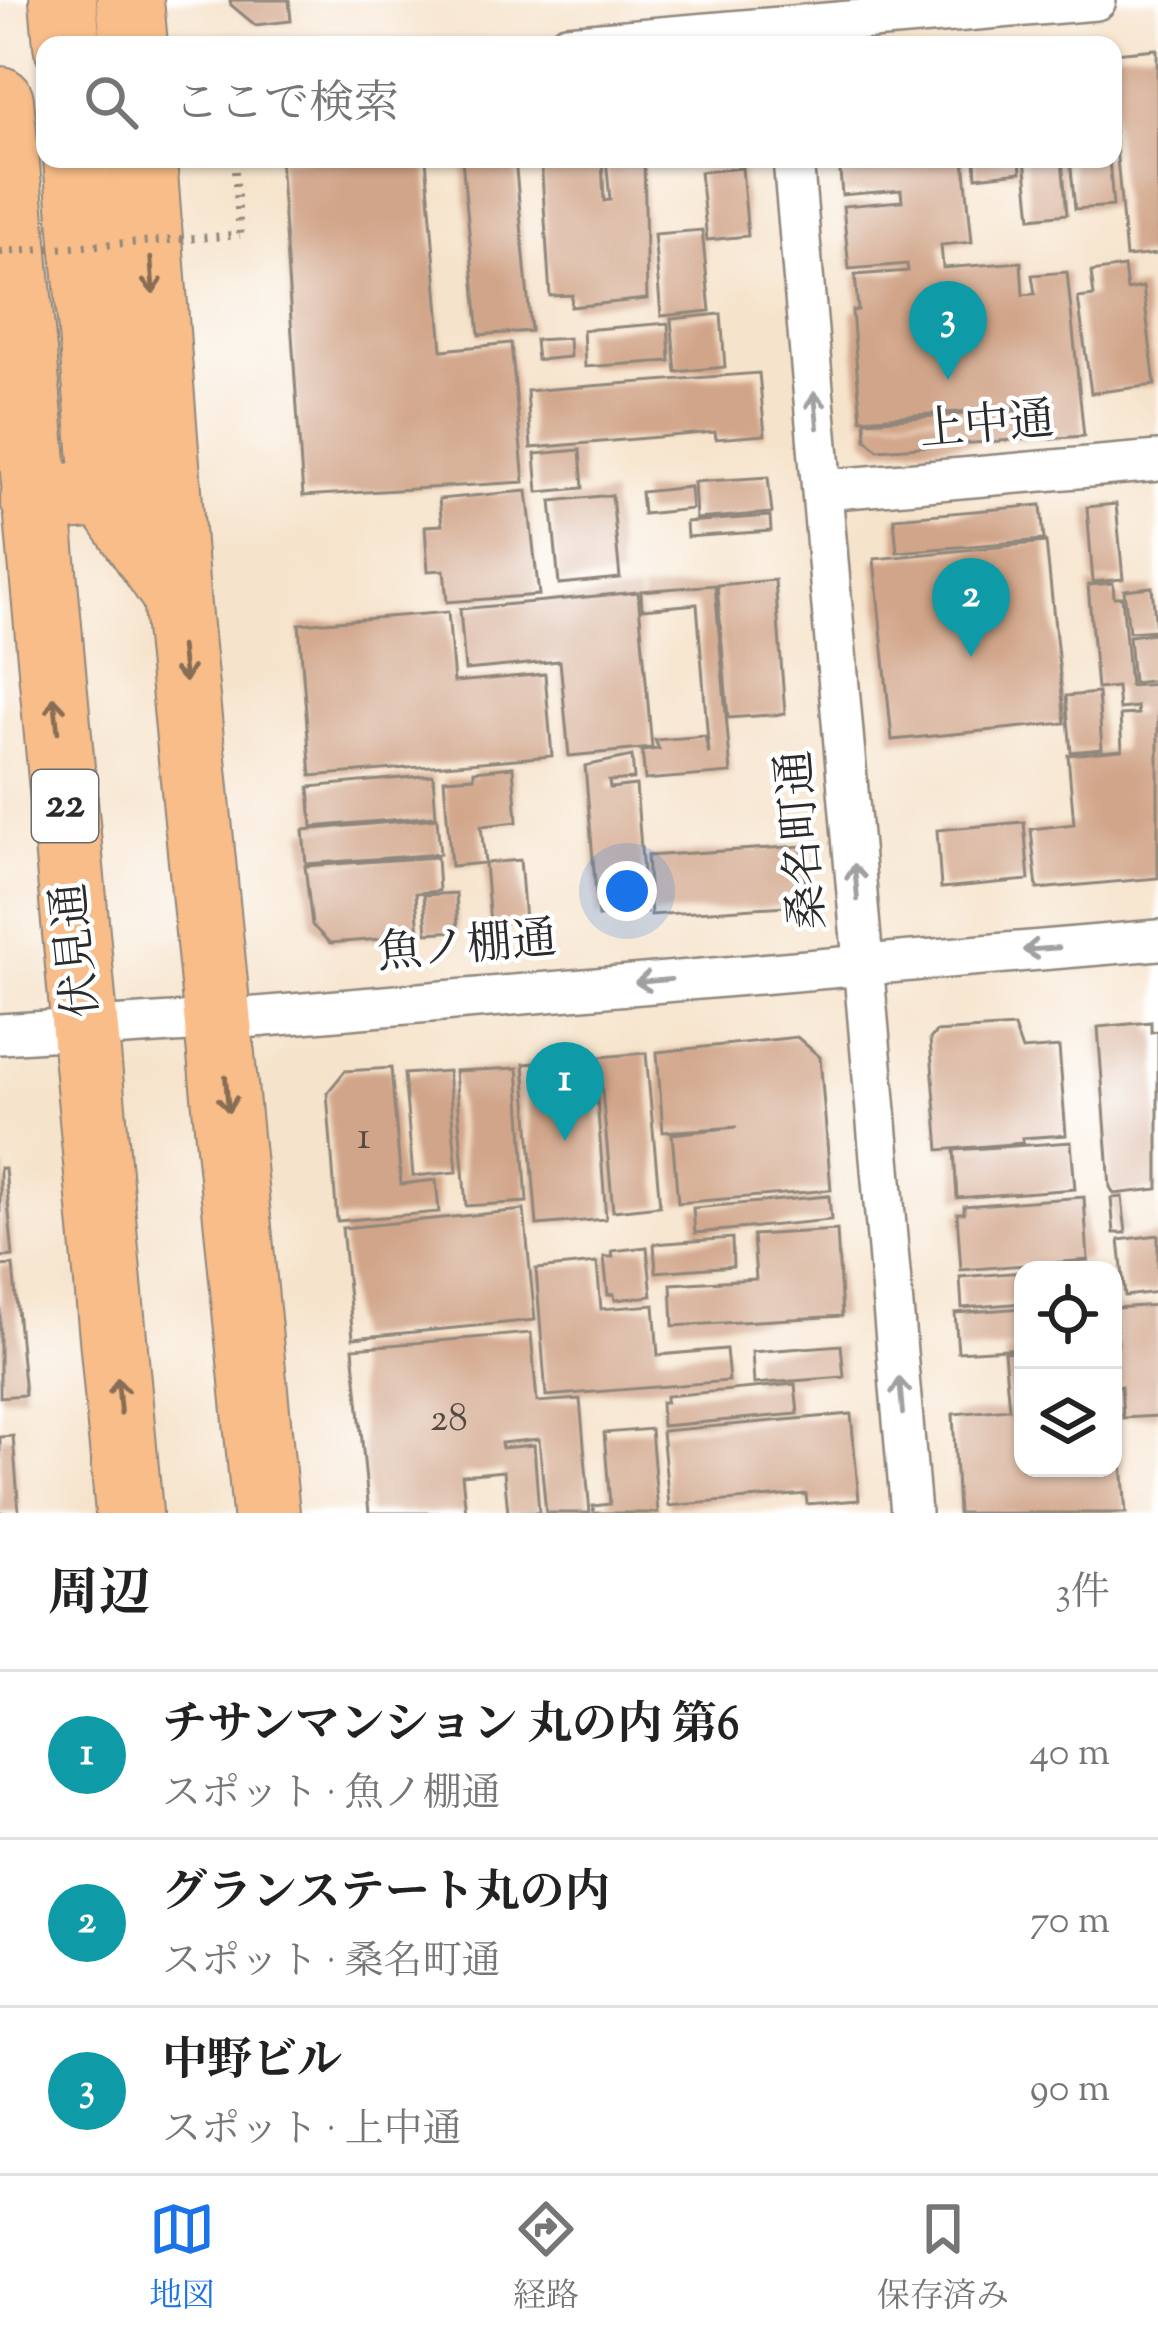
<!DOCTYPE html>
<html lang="ja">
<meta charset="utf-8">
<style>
body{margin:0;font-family:"Sorts Mill Goudy","Noto Serif JP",serif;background:#f6f6f6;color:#222}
.controls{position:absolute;right:36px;bottom:36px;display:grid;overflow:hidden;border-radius:24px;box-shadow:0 3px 9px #0004}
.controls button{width:108px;height:108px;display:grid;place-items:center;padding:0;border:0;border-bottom:3px solid #e0e0e0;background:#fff;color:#222;font:60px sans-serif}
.you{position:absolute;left:627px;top:891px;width:42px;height:42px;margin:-30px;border:9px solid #fff;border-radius:50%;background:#1a73e8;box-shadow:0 0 0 18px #1a73e833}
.badge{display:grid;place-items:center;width:78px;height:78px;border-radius:50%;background:#1a73e8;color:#fff;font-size:39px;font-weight:700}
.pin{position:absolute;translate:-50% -99px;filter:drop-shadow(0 3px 6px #0008)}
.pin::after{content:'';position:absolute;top:63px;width:42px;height:36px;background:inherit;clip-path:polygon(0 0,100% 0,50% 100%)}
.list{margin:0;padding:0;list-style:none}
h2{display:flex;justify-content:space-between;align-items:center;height:156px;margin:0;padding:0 48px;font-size:51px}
h2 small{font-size:39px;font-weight:400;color:#767676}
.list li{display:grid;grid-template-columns:78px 1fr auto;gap:36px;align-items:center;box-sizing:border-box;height:168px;padding:0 48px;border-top:3px solid #e0e0e0}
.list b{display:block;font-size:45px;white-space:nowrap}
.list p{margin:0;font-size:39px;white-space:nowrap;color:#767676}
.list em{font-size:39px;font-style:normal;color:#767676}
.icon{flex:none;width:66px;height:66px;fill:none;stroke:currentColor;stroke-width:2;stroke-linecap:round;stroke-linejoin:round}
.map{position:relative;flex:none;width:1158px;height:1513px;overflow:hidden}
.search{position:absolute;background:#fff;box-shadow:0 3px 9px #0004;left:36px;right:36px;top:36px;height:132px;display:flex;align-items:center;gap:30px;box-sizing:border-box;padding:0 42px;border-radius:24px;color:#767676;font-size:45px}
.sheet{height:660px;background:#fff}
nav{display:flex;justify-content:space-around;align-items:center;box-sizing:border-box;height:168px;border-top:3px solid #e0e0e0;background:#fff;font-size:33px;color:#767676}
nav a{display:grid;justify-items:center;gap:6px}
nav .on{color:#1a73e8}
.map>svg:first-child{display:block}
.building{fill:#d1a589}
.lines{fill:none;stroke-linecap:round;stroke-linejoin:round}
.minor-casing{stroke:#90877b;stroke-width:44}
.trunk-casing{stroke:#90877b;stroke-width:70}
.motorway-casing{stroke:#90877b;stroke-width:70}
.path{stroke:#90877b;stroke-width:8;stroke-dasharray:3 9;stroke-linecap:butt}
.minor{stroke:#fff;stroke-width:39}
.trunk{stroke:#f8bd89;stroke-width:66}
.motorway{stroke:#f8bd89;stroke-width:66}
.path-bridge{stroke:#90877b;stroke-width:8;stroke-dasharray:3 9;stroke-linecap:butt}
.oneway{stroke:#876d55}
.oneway2{stroke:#a0a0a0}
.labels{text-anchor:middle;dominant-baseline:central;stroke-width:9;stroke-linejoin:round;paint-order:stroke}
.number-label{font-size:39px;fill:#544a42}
.shield{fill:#fff;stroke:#6b6b6b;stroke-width:3}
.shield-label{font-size:42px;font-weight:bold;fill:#2b2b2b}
.street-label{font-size:45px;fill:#2b2b2b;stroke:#fff}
</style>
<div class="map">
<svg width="1158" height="1513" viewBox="0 0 1158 1513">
<rect width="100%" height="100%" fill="#fff"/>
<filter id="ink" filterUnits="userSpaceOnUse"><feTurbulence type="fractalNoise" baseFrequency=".00833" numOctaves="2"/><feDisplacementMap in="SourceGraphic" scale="24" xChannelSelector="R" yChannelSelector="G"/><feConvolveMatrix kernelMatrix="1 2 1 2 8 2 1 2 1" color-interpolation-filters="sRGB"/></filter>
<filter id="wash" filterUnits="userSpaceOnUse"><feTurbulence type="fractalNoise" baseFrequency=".004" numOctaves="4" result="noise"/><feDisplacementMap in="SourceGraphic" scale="48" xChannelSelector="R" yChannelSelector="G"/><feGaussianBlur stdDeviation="2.7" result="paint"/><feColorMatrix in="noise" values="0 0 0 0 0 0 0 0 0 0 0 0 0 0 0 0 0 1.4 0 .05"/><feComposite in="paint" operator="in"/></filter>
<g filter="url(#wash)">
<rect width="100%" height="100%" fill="#f6e3cb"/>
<g id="blocks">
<g class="building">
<path d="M230,0H289L291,21L255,25L231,5Z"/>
<path d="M1157,49L1158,254L1126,257L1113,114V53Z"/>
<path d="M280,159H426L442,350L511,343L524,482L303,496Z"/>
<path d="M462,159H515L531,331L479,335Z"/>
<path d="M541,159H602L604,201L610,200L606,159H644L647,299L571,307L572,295L550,296Z"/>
<path d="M839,159H964L972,242L941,245L943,268L1021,262L1023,295L1035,294L1032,275L1067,272L1084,436L1044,439L1041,406L861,419L852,311L858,310L855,275L908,271L907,264L849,269L843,206L902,201L901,190L842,195Z"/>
<path d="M975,159H1020L1021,172L976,177Z"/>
<path d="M1025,159H1062L1067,214L1031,218Z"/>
<path d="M1070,159H1109L1113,206L1075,209Z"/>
<path d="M742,168L748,236L707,240L700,172Z"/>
<path d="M702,230L710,311L661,316L654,234Z"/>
<path d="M1124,267L1127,290L1143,287L1155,385L1091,393L1078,298L1094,296L1091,272Z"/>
<path d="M721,314L725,367L676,372L671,319Z"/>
<path d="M668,323L670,361L585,367L583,330Z"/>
<path d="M569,338L570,357L537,360L535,340Z"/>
<path d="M759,373L765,435L716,439L715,432L531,448L527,391Z"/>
<path d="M1039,409L1041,438L878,450L866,439L865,421Z"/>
<path d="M580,450L583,488L538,492L535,454Z"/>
<path d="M768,477L772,513L696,519L694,482Z"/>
<path d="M690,487L692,509L643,514L641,492Z"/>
<path d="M527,491L539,595L447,602L444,570L428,571L425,526L442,525L439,499Z"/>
<path d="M612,495L620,578L559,584L551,501Z"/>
<path d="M1116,504L1123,579L1093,582L1087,507Z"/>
<path d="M1041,505L1044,540L897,552L894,518Z"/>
<path d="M770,516L771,531L687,537L686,522Z"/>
<path d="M1046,542L1065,723L892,740L874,559Z"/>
<path d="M775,580L785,714L728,718L717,585Z"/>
<path d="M1113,583L1114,597H1122L1130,686L1158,684V878L1037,889L1031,829L1074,824L1068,755L1122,750L1120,715L1138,714L1137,707L1119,709L1117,687L1097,689L1088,585Z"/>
<path d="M715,585L731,773L645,780L642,751L659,749L655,740L705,736L709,754L697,604L642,609L641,591Z"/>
<path d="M1152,587L1156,630L1129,632L1124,590Z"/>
<path d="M638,592L652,748L569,756L560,661L465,670L460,609Z"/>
<path d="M448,612L454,682L545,674L552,756L311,776L299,624Z"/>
<path d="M1154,633L1158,680L1133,683L1129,636Z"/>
<path d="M1098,693L1102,749L1071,752L1066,696Z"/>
<path d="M632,756L634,779L609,781L610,788L636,785L646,912L598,917L585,766Z"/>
<path d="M513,767L517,822L481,826L485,863L451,866L444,779L474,777V771Z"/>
<path d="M433,775L436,816L312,827L309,787Z"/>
<path d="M437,818L440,854L306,864L303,830Z"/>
<path d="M1024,822L1029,880L941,888L937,830Z"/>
<path d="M802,846L805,884L786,906L651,915L647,856Z"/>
<path d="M437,857L439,891L416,893L419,936L330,943L312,925L305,866Z"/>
<path d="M520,860L525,921L490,924L485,863Z"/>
<path d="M456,893L458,931L427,933L424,895Z"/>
<path d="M1151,1022V1032L1158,1031V1189L1114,1194L1110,1187L1098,1027Z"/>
<path d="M1014,1027L1022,1050L1059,1047L1066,1135L1022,1138L1023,1143L939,1150L930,1039L936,1032Z"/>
<path d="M797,1037L820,1057L831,1190L678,1203L672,1134L737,1127L663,1132L657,1052Z"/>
<path d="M646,1053L660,1206L613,1211L599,1057Z"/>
<path d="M594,1059L606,1219L537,1225L524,1064Z"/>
<path d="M391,1068L401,1184L436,1180L439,1212L337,1221L327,1093L345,1071Z"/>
<path d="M518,1068L527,1202L466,1206L455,1071Z"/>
<path d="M448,1071L457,1172L413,1176L404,1074Z"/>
<path d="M1071,1142L1075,1189L957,1198L954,1150Z"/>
<path d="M0,1168H5L13,1256L0,1257Z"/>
<path d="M829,1196L831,1220L695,1233L693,1208Z"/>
<path d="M1084,1197L1088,1260L961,1270L957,1213H964V1206Z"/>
<path d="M1122,1197L1126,1233H1114L1111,1198Z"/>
<path d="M524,1210L535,1320L353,1338L342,1228Z"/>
<path d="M837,1230L842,1316L673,1326L671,1284L756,1279L753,1235Z"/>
<path d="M1158,1235V1292L1125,1296L1119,1240Z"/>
<path d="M732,1238L733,1266L656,1272L654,1244Z"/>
<path d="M647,1247L652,1296L615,1300L614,1294L608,1295L604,1257H613L612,1251Z"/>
<path d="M597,1263L601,1309L654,1305L658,1355L726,1349L729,1381L546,1396L536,1269Z"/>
<path d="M13,1265L25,1395L0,1397V1266Z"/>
<path d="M1023,1272V1303L962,1308L960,1277Z"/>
<path d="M1158,1305V1416L1123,1418L1121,1386L1113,1387V1344H1118L1115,1308Z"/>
<path d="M1023,1308V1348L958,1352L955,1313Z"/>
<path d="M531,1333L537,1402L580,1399L590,1513H546L539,1439L501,1443L502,1448L534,1445L539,1513H508L504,1471L462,1475L466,1513H369L353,1348Z"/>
<path d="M841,1345L844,1377L754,1384L752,1352Z"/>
<path d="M1023,1350V1468H1113V1403H1117L1126,1513H958L953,1414L1009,1409L1004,1352Z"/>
<path d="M795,1384L798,1414L662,1426L661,1402H666V1396Z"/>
<path d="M851,1414L859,1500L807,1504L806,1494L669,1506L662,1431Z"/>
<path d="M651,1429L658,1513H594L593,1506L610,1504L604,1433Z"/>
<path d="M13,1436L19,1513H0V1437Z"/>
</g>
</g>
</g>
<g filter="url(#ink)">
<use href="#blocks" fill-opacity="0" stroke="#90877b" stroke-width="3"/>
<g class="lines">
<g class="minor-casing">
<g id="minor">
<path d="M567,45L1096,0"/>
<path d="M793,159L911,1513"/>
<path d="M823,490L1158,461"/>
<path d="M0,1034L220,1020L1158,940"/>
</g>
</g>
<g class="trunk-casing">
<g id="trunk">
<path d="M130,0L134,45"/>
<path d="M0,100L129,1513"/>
<path d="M143,159L176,596L266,1513"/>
</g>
</g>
<g class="motorway-casing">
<g id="motorway">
<path d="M63,0L67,45"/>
<path d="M77,159L106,494L176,596"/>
<path d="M34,499L106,494"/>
</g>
</g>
<path class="path" d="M234,159L240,235"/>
<use href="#minor" class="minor"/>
<use href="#trunk" class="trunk"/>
<use href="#motorway" class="motorway"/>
<path class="path-bridge" d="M0,252L240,235"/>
</g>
<defs><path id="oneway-shaft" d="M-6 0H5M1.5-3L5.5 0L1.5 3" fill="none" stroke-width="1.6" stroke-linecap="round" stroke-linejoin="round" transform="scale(3)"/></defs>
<g class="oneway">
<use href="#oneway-shaft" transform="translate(152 276) rotate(86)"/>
<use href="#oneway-shaft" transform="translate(183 664) rotate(84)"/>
<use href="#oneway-shaft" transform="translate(56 715) rotate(-96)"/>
<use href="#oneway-shaft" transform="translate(227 1094) rotate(85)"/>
<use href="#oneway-shaft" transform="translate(119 1396) rotate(-95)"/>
</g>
<g class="oneway2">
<use href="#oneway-shaft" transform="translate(816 410) rotate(-95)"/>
<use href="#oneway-shaft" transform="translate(856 882) rotate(-95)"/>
<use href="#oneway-shaft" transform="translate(1041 949) rotate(176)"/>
<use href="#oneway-shaft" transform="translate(653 981) rotate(175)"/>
<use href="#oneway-shaft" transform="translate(901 1396) rotate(-95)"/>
</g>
</g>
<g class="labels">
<g class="number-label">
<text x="364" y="1139">1</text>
<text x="449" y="1421">28</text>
</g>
<rect class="shield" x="32" y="770" width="66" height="72" rx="9"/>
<g class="shield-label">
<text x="65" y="806">22</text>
</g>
<g class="street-label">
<text transform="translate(987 428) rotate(-5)">上中通</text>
<text transform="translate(805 840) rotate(-95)">桑名町通</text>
<text transform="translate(467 949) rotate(-5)">魚ノ棚通</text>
<text transform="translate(79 950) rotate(-96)">伏見通</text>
</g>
</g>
</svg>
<div class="controls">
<button><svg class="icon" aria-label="locate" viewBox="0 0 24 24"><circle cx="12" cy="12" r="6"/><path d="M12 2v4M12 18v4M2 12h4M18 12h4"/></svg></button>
<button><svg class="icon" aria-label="layers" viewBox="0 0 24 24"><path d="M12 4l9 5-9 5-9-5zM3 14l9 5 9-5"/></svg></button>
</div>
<div class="you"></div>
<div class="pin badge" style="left:565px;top:1141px;background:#0f9aa8">1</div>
<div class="pin badge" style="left:971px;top:657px;background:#0f9aa8">2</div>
<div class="pin badge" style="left:948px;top:380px;background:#0f9aa8">3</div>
<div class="search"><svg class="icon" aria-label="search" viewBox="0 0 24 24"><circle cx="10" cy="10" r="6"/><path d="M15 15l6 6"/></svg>ここで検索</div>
</div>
<section class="sheet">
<h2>周辺<small>3件</small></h2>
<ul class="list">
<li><span class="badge" style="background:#0f9aa8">1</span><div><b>チサンマンション 丸の内 第6</b><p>スポット · 魚ノ棚通</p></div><em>40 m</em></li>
<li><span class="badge" style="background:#0f9aa8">2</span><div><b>グランステート丸の内</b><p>スポット · 桑名町通</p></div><em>70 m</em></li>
<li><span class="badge" style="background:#0f9aa8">3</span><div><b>中野ビル</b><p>スポット · 上中通</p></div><em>90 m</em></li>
</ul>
</section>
<nav>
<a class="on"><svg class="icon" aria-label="map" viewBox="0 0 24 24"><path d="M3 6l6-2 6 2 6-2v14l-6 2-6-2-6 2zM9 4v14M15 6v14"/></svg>地図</a>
<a><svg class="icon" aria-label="directions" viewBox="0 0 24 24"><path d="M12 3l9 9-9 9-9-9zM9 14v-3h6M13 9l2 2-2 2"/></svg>経路</a>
<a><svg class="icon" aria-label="saved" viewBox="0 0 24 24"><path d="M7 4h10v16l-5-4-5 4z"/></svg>保存済み</a>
</nav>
